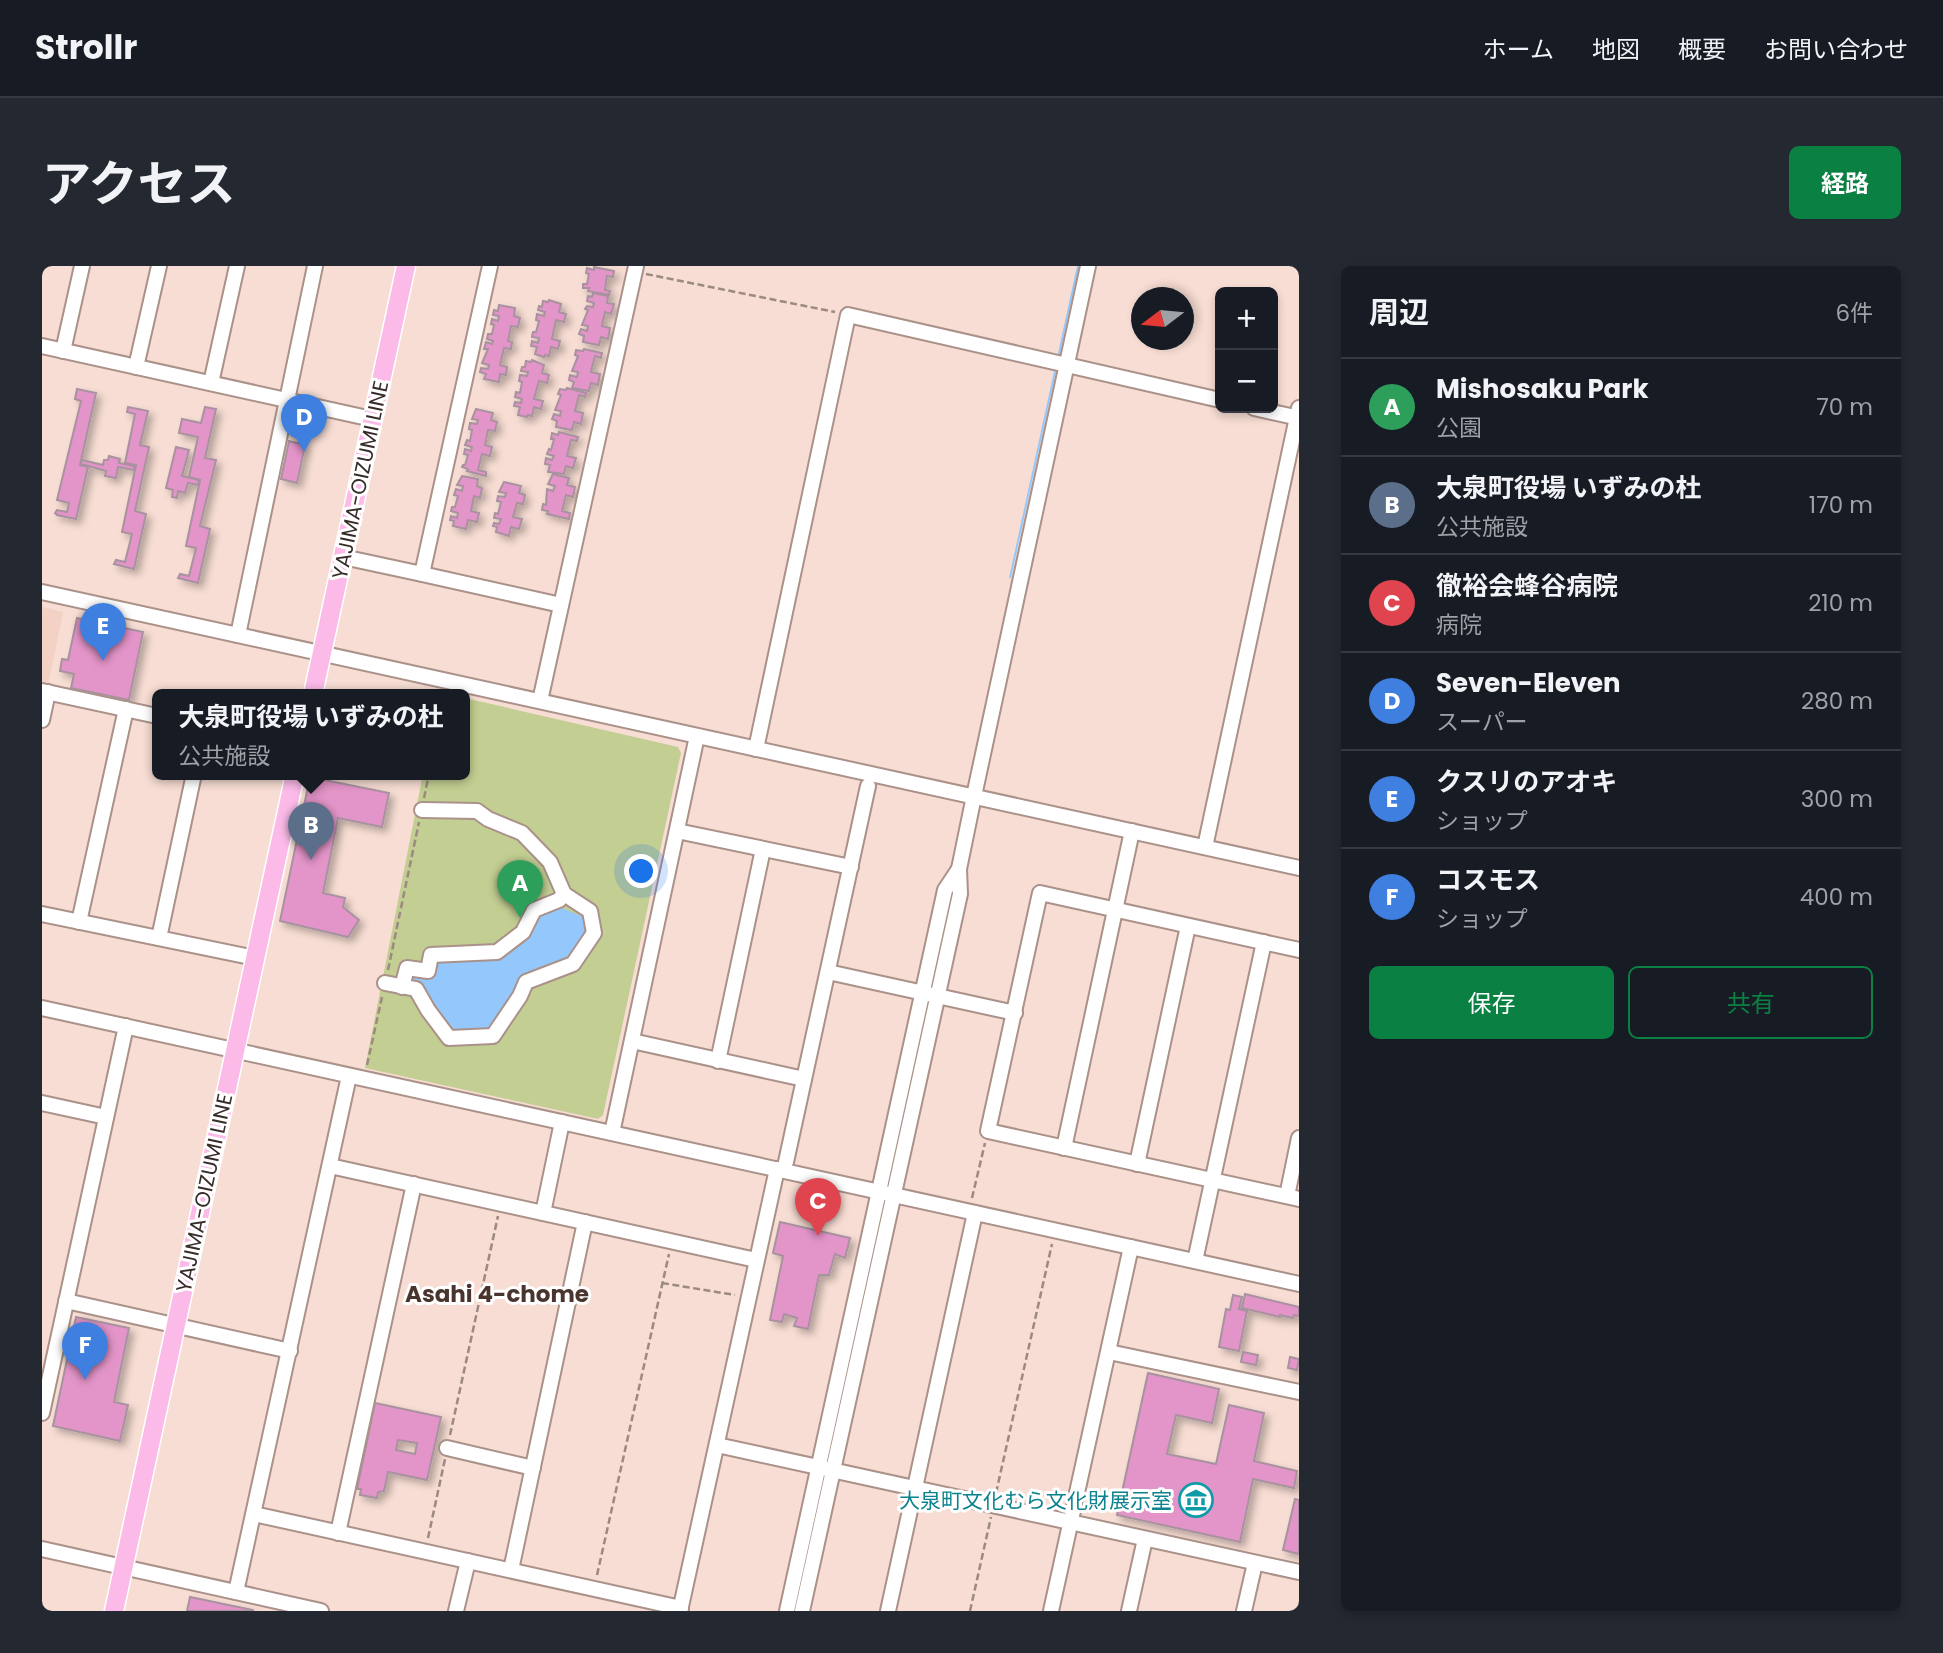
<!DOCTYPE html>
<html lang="ja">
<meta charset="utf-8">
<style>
body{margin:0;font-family:Poppins,"Noto Sans JP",sans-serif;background:#242831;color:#f1f3f6}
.controls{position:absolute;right:21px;top:21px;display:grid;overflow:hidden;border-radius:10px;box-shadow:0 4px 10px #0003}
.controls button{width:63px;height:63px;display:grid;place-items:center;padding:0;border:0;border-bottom:2px solid #363941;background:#171b24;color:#f1f3f6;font:35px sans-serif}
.compass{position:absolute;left:1089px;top:21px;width:63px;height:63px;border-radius:50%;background:#171b24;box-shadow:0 4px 10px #0003;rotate:254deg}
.you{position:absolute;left:600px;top:606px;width:24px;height:24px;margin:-18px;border:5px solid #fff;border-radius:50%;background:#1a73e8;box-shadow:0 0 0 10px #1a73e833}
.badge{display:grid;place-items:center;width:46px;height:46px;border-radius:50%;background:#0b8043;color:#fff;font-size:23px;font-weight:700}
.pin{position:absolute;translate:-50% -58px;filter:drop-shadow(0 2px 4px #0008)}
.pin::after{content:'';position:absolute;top:37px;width:24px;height:21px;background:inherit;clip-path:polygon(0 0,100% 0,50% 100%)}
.popup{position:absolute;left:110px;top:423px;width:318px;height:91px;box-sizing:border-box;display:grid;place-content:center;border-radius:10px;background:#171b24;filter:drop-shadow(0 2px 5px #0005);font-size:23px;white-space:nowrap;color:#9ea1a6}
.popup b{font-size:26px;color:#f1f3f6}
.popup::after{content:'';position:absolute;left:50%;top:100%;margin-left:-14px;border:14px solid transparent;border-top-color:#171b24}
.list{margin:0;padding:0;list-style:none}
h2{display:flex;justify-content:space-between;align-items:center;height:91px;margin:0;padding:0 28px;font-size:30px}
h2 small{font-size:23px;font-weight:400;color:#9ea1a6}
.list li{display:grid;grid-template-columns:46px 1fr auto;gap:21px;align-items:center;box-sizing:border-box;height:98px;padding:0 28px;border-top:2px solid #363941}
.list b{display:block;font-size:26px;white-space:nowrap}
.list p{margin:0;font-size:23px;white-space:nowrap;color:#9ea1a6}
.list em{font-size:23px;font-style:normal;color:#9ea1a6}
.actions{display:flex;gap:14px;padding:21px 28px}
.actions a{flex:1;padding:16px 0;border:2px solid #0b8043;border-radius:10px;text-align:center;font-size:24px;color:#0b8043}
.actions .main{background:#0b8043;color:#fff}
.map{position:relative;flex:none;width:1257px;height:1345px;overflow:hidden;border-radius:10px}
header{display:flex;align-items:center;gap:42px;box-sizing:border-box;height:98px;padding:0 35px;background:#171b24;border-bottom:2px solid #363941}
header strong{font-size:33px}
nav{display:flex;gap:38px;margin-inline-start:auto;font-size:24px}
.intro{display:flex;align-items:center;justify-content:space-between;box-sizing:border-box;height:168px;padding:0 42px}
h1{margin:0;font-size:49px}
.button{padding:18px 32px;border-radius:10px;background:#0b8043;color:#fff;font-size:24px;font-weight:700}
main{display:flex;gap:42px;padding:0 42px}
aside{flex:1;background:#171b24;border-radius:10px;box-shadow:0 4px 10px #0003}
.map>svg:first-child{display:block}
.built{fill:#f3d1c4}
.green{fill:#c3ce92}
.water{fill:#94c8fd}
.building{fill:#e394c8;stroke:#a8929f;stroke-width:2;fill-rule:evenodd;filter:url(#shadow)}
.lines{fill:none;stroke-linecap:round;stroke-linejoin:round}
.minor-casing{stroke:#aa9189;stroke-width:18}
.major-casing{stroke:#fff;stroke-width:21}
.path{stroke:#9b8982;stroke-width:2.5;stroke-dasharray:7 3.5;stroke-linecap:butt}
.minor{stroke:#fff;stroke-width:14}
.major{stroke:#fbbae8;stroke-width:18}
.labels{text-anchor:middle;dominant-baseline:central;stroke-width:6;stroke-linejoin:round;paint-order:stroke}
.street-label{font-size:21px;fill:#362c29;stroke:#fff}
.culture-label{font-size:21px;fill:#0d838f;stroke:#fff;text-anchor:end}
.neighbourhood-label{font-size:23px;font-weight:bold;fill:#49352e;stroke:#fff}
</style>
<header>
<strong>Strollr</strong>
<nav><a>ホーム</a><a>地図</a><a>概要</a><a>お問い合わせ</a></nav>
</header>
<div class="intro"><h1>アクセス</h1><a class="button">経路</a></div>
<main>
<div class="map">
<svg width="1257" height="1345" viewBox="0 0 1257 1345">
<defs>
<filter id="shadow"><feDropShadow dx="4.5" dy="4.5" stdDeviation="3.5" flood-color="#0004"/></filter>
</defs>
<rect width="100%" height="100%" fill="#f7ddd3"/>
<path class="built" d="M0,341L21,346L6,420L0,419Z"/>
<path class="green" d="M423,432L636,481L639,487L561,849L556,853L323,802L381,508H423Z"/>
<g class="water">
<path d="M1035,0H1037L969,312H967Z"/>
<path d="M518,641L543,652L547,658L534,684L512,702L489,706L475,719L467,741L450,761L428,768L410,764L394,749L390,734L381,720L367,717L369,705L392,691H456L496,648Z"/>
</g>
<g class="building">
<path d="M552,1L572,5L571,11L565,10L563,24L568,25L567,29L546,25L547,22H541V18H545L547,8L544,7L545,2L552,4Z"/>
<path d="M551,27L566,30L565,37L572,38L569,48L563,46L560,60L568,62L566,73L559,71L557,79L541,76L542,70L537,68L539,63L545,65L546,60L540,59L546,44L543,43L545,40L551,41L552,37L545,35L546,30L550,31Z"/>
<path d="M507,34L519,38L517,46L524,48L522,56L514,54L510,73L518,75L516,83L509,81L507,90L503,89L502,91L493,88L495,81L489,80L490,75L496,77L497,72L490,71L491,66H494L497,55L494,54L495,48L502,50L503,46L496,44L497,40L500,41L501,35L506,36Z"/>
<path d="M457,39L473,42L472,50L478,52L476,61L469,60L466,75L470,76L469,83L462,82L458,99L465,101L464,109L458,108L457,116L442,113L444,108L438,106L439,102L446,103L447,99L440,97L446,83H442L444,76L450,78L451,75L445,73L446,68H450L452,59L449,58L450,53L456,55L457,50L451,49L452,44L456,45Z"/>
<path d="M542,83L560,87L559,92L553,90L549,106L558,108L556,119L549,117L547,125L530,122L532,116L527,114L528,109L535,111L536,106L530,105L536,90L533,89L534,84L541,85Z"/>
<path d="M490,94L502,99L500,107L507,109L505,117L497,115L492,133L501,135L499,143L492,141L490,150L486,149L485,151L476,149L478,141L472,140L473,136L479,137L480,133L473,131L474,126L478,127L480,116L477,115L478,109L485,110L486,106L479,105L480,101H483L484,95L489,96Z"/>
<path d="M525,122L544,127L543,131L537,129L533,145L541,147L539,158L532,156L530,164L514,161L515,155L510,153L512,148L518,150L519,145L513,144L519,129L516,128L518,123L524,124Z"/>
<path d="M35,123L54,127L38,199L46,201L34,253L15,249L13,247L15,244L25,246L27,237L15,234L39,135L33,133Z"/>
<path d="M86,141L106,145L98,179L107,181L93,245L104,248L92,303L72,298L74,294L83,296L90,268L80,266L94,199L83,197L93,148L85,146Z"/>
<path d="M163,141L174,143L163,192L174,194L158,260L168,263L156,317L136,312L138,308L147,310L154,282L144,280L158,214L147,211L156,171L137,167L140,153L159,157Z"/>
<path d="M434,143L451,147L449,154L455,156L453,165L446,164L443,179L450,181L448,190L440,188L436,204L444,206V210L425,205L426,203L420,201L421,199H423L426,189L422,188L423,183L429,185L430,181L423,179L425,174L428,175L430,164L427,163L428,157L435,158L436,154L430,153Z"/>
<path d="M517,166L536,171L535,175L529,174L525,190L534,192L531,202L524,200L522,208L506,206L508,199L503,198L504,192L510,194L512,190L505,188L507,183L509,184L512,173H509L510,167L516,169Z"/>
<path d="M247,175L263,179L255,217L239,213Z"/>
<path d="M134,181L147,184L140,210L157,214L156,219L146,217L143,227L136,225L135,232L130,231L131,224L124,222Z"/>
<path d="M67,190L78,193L77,197L92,200V204L76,201L74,212L63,210L64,205L39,198L40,194L61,199L62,194H66Z"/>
<path d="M511,208L527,212L525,219L533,221L531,231L524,229L520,245L528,247L527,253L505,248L506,245L500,244L501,238L504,239L505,223L511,225L513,220L506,218Z"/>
<path d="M420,210L436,213L435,220L440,222L438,232L432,230L429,245L437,247L435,256L426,254L424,263L411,260L412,255L408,254L409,250L415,252L416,247L409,245L410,241H413L416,230L412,229L414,223L420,225L421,220L415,219Z"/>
<path d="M462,216L479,220L477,227L483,229L481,238L475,237L471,251L480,253L477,263L469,261L467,270L454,266L455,261L451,260L452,257L457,258L459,253L452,252L453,247L456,248L459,236L455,235L456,230L463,231L464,227L457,226Z"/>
<path d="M35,352L101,366L87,434L29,422L32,408L18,405L20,393L26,394Z"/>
<path d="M268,511L347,527L340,561L296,552L281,627L303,632L301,641L317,654L306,671L238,655Z"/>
<path d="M738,956L808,972L803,992L793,988L787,1009H777L766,1063L752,1060L755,1052L742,1048L740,1056L728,1054L741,990L731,987Z"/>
<path d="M1203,1028L1257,1041V1050L1252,1049L1251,1052L1238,1049V1051L1200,1042Z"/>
<path d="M1191,1029L1200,1031L1197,1043L1205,1045L1197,1085L1177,1081L1184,1043L1188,1044Z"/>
<path d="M34,1051L87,1062L72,1136L86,1139L78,1175L11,1160Z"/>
<path d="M1201,1086L1216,1089L1214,1099L1199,1096Z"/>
<path d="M1248,1091L1257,1093L1255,1104L1246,1102Z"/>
<path d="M1106,1107L1177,1123L1170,1157L1134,1149L1125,1188L1174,1198L1187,1139L1222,1147L1212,1195L1255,1205L1252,1222L1211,1213L1198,1276L1075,1249Z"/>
<path d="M333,1137L399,1151L385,1214L346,1206L342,1225L336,1226L335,1232L318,1229L319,1223H315ZM356,1174L375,1177L373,1188L354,1184Z"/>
<path d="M1253,1233L1257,1234V1288L1241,1284Z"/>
<path d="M148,1331L211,1344V1345H145Z"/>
</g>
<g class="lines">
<g class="minor-casing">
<g id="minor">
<path d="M0,80L330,153"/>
<path d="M21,85L40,0"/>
<path d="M94,101L117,0"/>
<path d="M169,117L195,0"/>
<path d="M1212,142L1257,152"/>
<path d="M301,291L380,308L448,0"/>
<path d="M380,308L519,339"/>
<path d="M0,326L1257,602"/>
<path d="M196,369L273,0"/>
<path d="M0,425L115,450"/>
<path d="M498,435L594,0"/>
<path d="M0,454L6,426"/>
<path d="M714,483L806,49L1178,134"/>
<path d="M635,565L809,601"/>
<path d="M1163,581L1257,142"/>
<path d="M0,648L213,692"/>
<path d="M37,656L84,443"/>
<path d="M117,672L152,508"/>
<path d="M1257,684L998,627L946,865L1257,933"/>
<path d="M786,706L973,747"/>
<path d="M343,717L374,723L386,744L407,772L451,770L478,730L484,716L531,698L552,667L548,645L522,628L508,596L480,567L446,553L435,545L380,544"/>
<path d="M360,721L365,702L386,705L389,689L455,686L481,666L492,644L517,634L522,628"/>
<path d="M0,742L1257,1018"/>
<path d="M590,775L762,813"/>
<path d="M676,795L721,583"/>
<path d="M0,837L64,851"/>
<path d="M570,867L655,470"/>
<path d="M1022,882L1090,565"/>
<path d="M744,896L826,520"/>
<path d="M1095,898L1146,660"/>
<path d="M288,900L714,994"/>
<path d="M1245,930L1257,872"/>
<path d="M501,947L520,856"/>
<path d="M1153,995L1222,676"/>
<path d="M24,1035L248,1085"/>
<path d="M1067,1086L1257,1126"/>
<path d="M0,1147L84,760"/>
<path d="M675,1179L1257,1306"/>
<path d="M405,1182L491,1202"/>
<path d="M212,1248L639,1342"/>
<path d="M296,1267L372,918"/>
<path d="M0,1283L279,1345"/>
<path d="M469,1304L543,956"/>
<path d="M194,1326L307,810"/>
<path d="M414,1345L426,1295"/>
<path d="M638,1345L735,903"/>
<path d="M745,1345L903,624L917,603"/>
<path d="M760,1345L918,628L917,603L932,530L1046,0"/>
<path d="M846,1345L933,947"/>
<path d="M1009,1345L1089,981"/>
<path d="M1087,1345L1103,1273"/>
<path d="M1202,1345L1213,1297"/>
</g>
</g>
<g class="major-casing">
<g id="major">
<path d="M271,428L364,0"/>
<path d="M72,1345L253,508"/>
</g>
</g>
<g class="path">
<path d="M604,8L793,46"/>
<path d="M382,532L387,508"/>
<path d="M346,704L377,556"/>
<path d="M325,799L340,731"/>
<path d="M930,932L943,877"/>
<path d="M620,1017L693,1029"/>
<path d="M408,1169L456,950"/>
<path d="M954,1227L1010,978"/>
<path d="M386,1272L403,1193"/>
<path d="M555,1309L627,988"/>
<path d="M928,1345L949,1251"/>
</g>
<use href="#minor" class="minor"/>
<use href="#major" class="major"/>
</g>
<defs>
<g id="museum-ring" transform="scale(1.75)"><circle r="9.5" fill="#fff" stroke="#0f9aa8" stroke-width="1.5"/><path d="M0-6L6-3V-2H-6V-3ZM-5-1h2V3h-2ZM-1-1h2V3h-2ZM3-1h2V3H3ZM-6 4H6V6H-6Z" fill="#0f9aa8"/></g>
</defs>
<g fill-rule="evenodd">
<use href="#museum-ring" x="1154" y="1234"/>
</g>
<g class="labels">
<g class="street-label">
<text transform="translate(318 214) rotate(-78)">YAJIMA-OIZUMI LINE</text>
<text transform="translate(162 927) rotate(-78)">YAJIMA-OIZUMI LINE</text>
</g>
<g class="culture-label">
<text x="1130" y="1234">大泉町文化むら文化財展示室</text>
</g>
<g class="neighbourhood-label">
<text x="455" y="1028">Asahi 4-chome</text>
</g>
</g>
</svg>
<div class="controls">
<button>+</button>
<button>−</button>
</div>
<svg class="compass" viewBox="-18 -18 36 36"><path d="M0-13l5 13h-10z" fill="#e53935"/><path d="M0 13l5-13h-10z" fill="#9ea1a6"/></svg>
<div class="you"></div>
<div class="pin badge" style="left:478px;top:652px;background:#2e9e5b">A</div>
<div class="pin badge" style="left:269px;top:594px;background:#5c6f8a">B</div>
<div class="popup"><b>大泉町役場 いずみの杜</b>公共施設</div>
<div class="pin badge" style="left:776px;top:970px;background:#e0444e">C</div>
<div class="pin badge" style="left:262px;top:186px;background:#3f7fe0">D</div>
<div class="pin badge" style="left:61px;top:395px;background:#3f7fe0">E</div>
<div class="pin badge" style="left:43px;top:1114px;background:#3f7fe0">F</div>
</div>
<aside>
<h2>周辺<small>6件</small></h2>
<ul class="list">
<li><span class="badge" style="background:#2e9e5b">A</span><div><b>Mishosaku Park</b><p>公園</p></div><em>70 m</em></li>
<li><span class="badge" style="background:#5c6f8a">B</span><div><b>大泉町役場 いずみの杜</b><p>公共施設</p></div><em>170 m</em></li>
<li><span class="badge" style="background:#e0444e">C</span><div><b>徹裕会蜂谷病院</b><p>病院</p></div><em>210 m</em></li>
<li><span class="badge" style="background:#3f7fe0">D</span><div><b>Seven-Eleven</b><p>スーパー</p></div><em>280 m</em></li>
<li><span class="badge" style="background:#3f7fe0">E</span><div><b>クスリのアオキ</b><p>ショップ</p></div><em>300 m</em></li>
<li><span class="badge" style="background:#3f7fe0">F</span><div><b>コスモス</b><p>ショップ</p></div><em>400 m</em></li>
</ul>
<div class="actions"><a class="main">保存</a><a>共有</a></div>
</aside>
</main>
